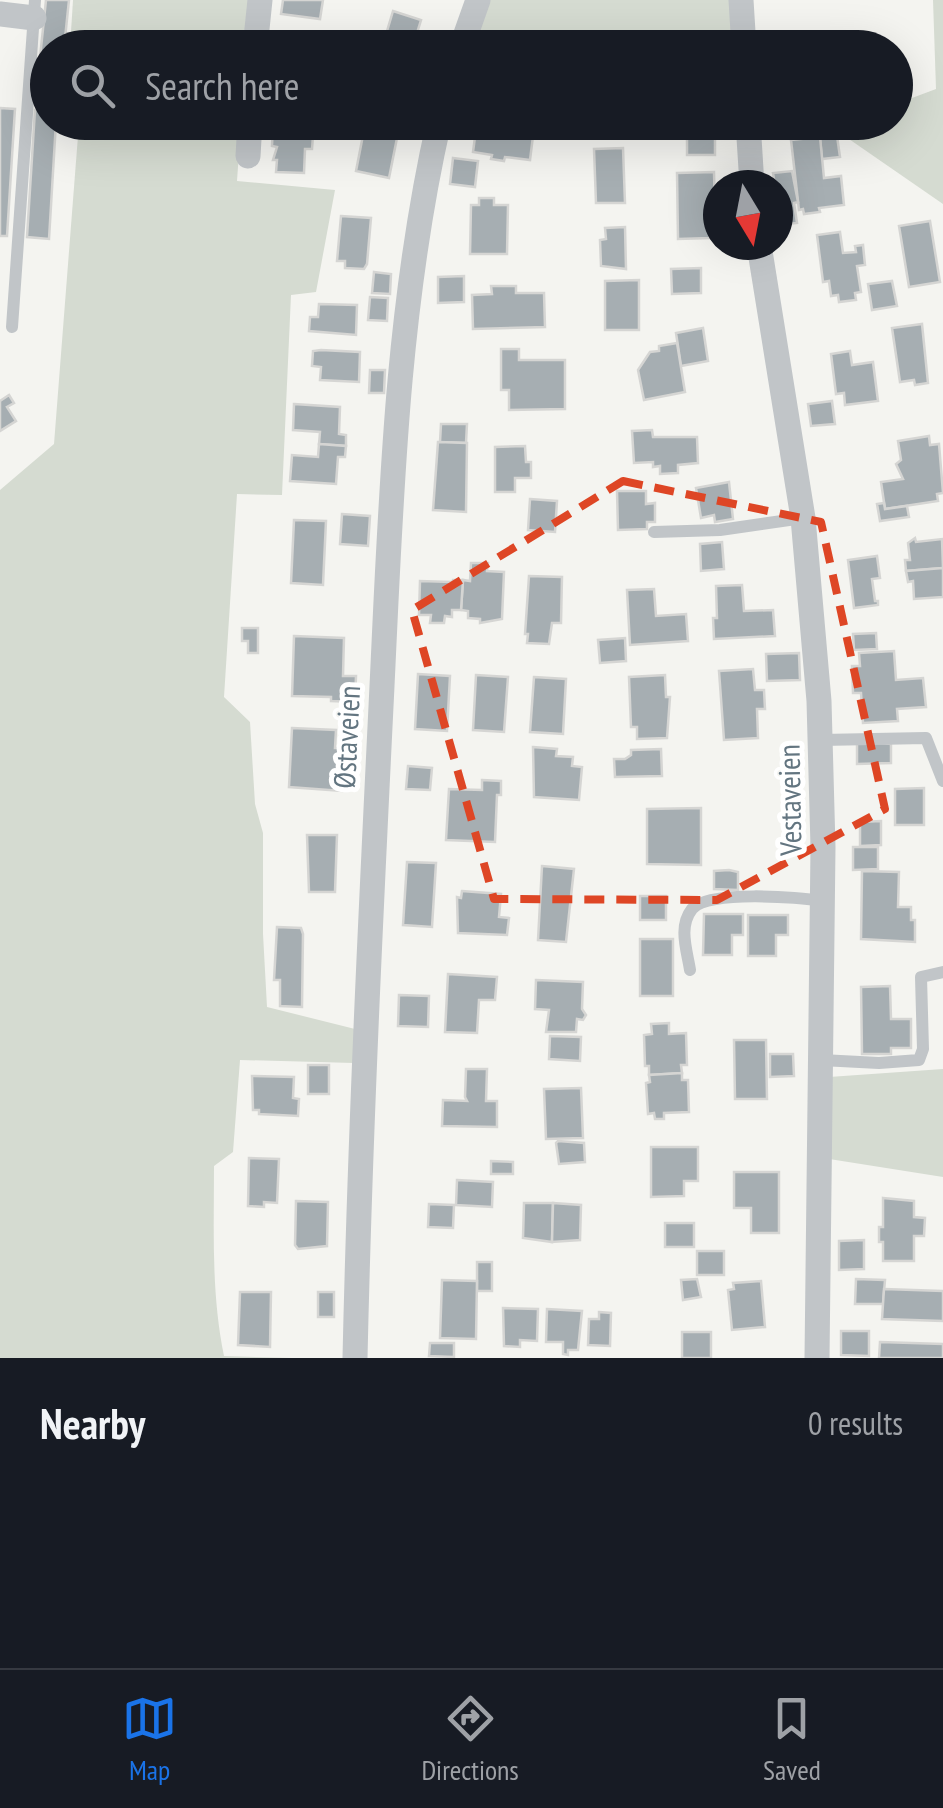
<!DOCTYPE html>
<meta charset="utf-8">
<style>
body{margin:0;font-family:"PT Sans Narrow",sans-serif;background:#20242c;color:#f1f3f6}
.compass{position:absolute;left:703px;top:170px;width:90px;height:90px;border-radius:50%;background:#171b24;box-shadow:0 10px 40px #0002;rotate:170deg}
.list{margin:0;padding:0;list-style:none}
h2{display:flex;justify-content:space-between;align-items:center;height:130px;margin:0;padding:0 40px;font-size:42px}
h2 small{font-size:32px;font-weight:400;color:#9ea1a6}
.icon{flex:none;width:55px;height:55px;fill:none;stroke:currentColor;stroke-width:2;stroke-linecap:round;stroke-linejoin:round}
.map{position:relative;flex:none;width:943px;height:1358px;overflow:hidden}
.search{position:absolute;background:#171b24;box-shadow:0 10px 40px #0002;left:30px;right:30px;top:30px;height:110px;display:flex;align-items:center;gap:25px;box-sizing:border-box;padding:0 35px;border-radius:55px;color:#9ea1a6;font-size:38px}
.sheet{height:310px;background:#171b24}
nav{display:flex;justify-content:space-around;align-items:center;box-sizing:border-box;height:140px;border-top:2px solid #363941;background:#171b24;font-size:28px;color:#9ea1a6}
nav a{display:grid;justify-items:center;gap:5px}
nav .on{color:#1a73e8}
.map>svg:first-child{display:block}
.green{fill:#d5dbd1}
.building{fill:#a6aeb2;stroke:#d5d5d3;stroke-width:2.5}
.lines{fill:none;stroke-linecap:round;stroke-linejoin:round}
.service{stroke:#c1c5c8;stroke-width:12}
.minor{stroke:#c1c5c8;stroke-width:25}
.marked{fill:none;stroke:#de4625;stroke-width:8;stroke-dasharray:20 12;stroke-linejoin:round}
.labels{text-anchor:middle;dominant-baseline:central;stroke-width:10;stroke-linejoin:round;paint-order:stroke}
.street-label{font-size:30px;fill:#637580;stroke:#fff}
</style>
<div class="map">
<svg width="943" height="1358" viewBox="0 0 943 1358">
<rect width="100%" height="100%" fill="#f4f4f0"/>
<g class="green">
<path d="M73,0H249L246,47L70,48Z"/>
<path d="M487,0H734L737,47L469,48Z"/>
<path d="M933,0H943V204L833,128L848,123L896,122V104L936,89Z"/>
<path d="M79,123H241L237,181L335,190L316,292L291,295L282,495L237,494L224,697L250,722L255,804L263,833V934L267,1007L355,1029L354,1063L240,1060L233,1152L214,1166C214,1229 211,1293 224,1356L292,1358H0V490L54,444Z"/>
<path d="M943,1069V1177L823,1158L829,1077Z"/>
</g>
<g class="building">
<path d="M46,0H69L64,48H48V78L38,77Z"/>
<path d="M283,0H323L320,19L281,14Z"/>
<path d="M393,11L421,20L413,46L417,48H382Z"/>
<path d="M808,32L809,48H778L777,34Z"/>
<path d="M0,108L15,109L7,236H0Z"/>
<path d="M35,110H48V122H56L49,239L27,237Z"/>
<path d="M273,122H314L312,149H305L304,173L276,172L277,160H273L277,147L272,146Z"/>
<path d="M477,122L534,128L530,160L505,157L504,161L491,159L492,155L473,152Z"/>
<path d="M365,125L398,133L389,178L356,171Z"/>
<rect x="687" y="128" width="28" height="27"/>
<path d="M837,136L840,157L822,159L820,138Z"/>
<path d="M820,137L824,178L841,176L844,205L819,208L820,212L804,214L803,209L799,210L791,140Z"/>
<path d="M623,148L625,203H596L594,149Z"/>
<path d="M453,158L478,161L475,187L450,184Z"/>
<path d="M792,171L798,202L794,203L797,223L778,225V185H775L773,173Z"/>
<path d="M714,172L715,211H709L710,238L678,239L677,173Z"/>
<path d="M479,198H494V205H508L507,254H470L471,205H479Z"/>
<path d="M341,216L371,218L367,264L364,269L345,268V261H337Z"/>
<path d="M930,221L940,282L909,287L899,226Z"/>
<path d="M625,227L626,269L601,266L600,240L606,239L605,228Z"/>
<path d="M840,232L843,253L856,252L855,246L863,245L865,265L857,266L861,292L855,293L856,300L839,302L838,295L831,296L829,281L823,282L817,235Z"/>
<path d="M701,268V293L672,294L671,269Z"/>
<path d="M374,272L391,274L390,294L372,293Z"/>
<path d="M464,276V302L438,303V277Z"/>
<path d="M639,280V330H605V281Z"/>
<path d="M892,281L897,306L872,310L868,284Z"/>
<path d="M491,286H516V293H544L545,327L473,329L472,295L492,294Z"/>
<path d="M370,297L388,298L387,321L368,320Z"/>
<path d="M319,304L357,305L356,335L309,331L310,317H318Z"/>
<path d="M922,324L928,383L915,385L914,380L900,382L892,328Z"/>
<path d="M703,328L708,361L681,366L676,333Z"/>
<path d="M677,343L685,392L644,400L638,370L650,352L659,351V346Z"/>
<path d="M501,349H519V360H565V409L509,410V390H501Z"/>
<path d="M321,350L360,352L359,382L320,380L321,367L312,366L313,351Z"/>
<path d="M850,351L852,365L873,362L878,401L845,405L844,393L836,394L831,354Z"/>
<path d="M370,370H385L384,393H369Z"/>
<path d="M9,395L14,403L7,407L16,421L0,431V401Z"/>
<path d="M832,401L835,424L811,426L808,404Z"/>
<path d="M294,404L340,407L339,434L346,435V446L319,444L320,432L293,430Z"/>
<path d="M441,424H467L466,443L440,442Z"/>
<path d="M652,430L653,437H697L698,463L678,465V473L660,474V466L653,467V462L634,463L632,431Z"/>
<path d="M929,436L930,445L939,444L943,493L937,494L938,501L885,509L881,482L903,479L896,464L901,460L898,441Z"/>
<path d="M438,442L467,443L466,512L433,510Z"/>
<path d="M319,444L346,446L345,457H338L336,484L290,481L292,455L318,457Z"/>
<path d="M525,446L526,462H531V478H515V492H495V447Z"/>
<path d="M729,482L733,519L715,522L714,515L701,518L696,488Z"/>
<path d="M617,491H646V504L655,503V522H647V529L618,530Z"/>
<path d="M530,499L557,501L555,532L528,530Z"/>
<path d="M884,503L885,509L907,506L909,517L880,521L877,504Z"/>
<path d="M342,514L370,516L368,546L340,544Z"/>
<path d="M294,520L326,521L323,585L291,583Z"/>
<path d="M915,538L916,542L942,539L943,568L906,571L905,560H910L908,543Z"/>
<path d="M722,542L724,569L701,571L700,544Z"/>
<path d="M877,556L880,578L872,579L875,601H878V605L854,608L848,560Z"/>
<path d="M471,563H488L487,571L504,572L502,619L480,623V619L468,618V611L461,610L463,580L470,581Z"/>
<path d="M943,568V597L914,599L913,581L908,582L906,571Z"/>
<path d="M529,576L562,577L561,623H552L549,644L527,643L528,634H525Z"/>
<path d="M453,580H463L461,610H452V617L445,616L444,623H430L431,615H419L420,581L452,582Z"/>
<path d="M742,585L744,611L773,610L775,636L714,639L713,618H717L716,586Z"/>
<path d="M654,589L656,616L686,614L688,641L630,645L627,590Z"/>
<path d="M242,628H258V653H248V641H242Z"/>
<path d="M876,633L877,649L854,650L853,634Z"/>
<path d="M294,636L344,638L343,676H356L355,702L331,701V697L292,696Z"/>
<path d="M625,638L626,661L600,663L598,640Z"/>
<path d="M894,651L896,680L923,678L926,707L897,709L898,721L863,723L861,693H853L852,666H860L859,653Z"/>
<path d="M799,653L800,680L767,681L766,654Z"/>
<path d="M753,669L755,690H764L765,709H757L758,738L724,740L719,671Z"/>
<path d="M418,674L450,676L447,731L415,729Z"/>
<path d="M476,675L508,677L504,732L473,730Z"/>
<path d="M665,675L666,697H670L667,738L637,739V727H631L629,677Z"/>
<path d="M534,677L566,679L563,734L530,732Z"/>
<path d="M292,728L336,730L335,748H344L342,791L289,787Z"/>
<path d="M857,741L891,744V763L857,764Z"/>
<path d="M533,747L557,749L556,756L573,757L572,766L582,767L579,800L534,797Z"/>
<path d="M661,749L662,776L615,777L614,759H625L631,755V750Z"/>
<path d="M408,766L432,768L430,790L406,789Z"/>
<path d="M482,780L501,781V795H497L495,842L446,840L449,789L482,790Z"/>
<path d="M924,788V825H895V789Z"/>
<path d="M701,808V865L647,864V809Z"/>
<path d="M881,821V845L860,846V822Z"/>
<path d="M307,835H337L335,892H309Z"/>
<path d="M853,847H878V869L853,870Z"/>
<path d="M407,862L436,863L432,927L403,925Z"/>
<path d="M542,866L574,869L566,942L538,940Z"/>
<path d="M729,870L738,872V890L714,889V871Z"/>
<path d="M862,871L899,872L898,907H911V920H915V942L861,939Z"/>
<path d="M462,891L501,894L499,917L509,918L507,935L458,933L457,897L461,898Z"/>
<rect x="640" y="896" width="26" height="24"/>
<path d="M704,914H743V935H732V955H703Z"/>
<path d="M748,915H788V935H776V956H748Z"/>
<path d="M277,927L301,928L303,934L302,1007L280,1006V980H274Z"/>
<rect x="640" y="939" width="33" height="57"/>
<path d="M448,974L497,977L495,1000H479L477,1033L445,1032Z"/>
<path d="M536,980L583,982L582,1009L586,1015L583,1020L577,1019L576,1032H546L549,1010L535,1009Z"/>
<path d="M890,986L891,1019H911V1048H891V1054H862L861,987Z"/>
<path d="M399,995L429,996L428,1027L398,1026Z"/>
<path d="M669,1023V1034L686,1033L687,1065H681L682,1073L649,1075V1066H645L644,1035L652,1034L651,1024Z"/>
<path d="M550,1036L581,1037L580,1061L549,1059Z"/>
<path d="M734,1040H766L767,1099H735Z"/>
<path d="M770,1054H793L794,1076L770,1077Z"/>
<rect x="308" y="1065" width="21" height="29"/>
<path d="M466,1069H487L486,1101H497V1127L442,1126L443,1100L467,1101L465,1097Z"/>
<path d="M682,1073V1080H688L689,1112L664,1113V1119H655L654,1113L648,1114L646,1083L650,1082L649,1075Z"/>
<path d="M252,1076L294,1077L293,1098L299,1099L298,1116L259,1114V1110H253Z"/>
<path d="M581,1088L583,1138L546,1139L544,1089Z"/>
<path d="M558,1141L584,1143L585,1162L559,1164L556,1143Z"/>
<path d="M651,1147H698V1181H684V1196L651,1197Z"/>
<path d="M249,1158L279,1159L277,1203L264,1202V1207L248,1206Z"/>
<path d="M491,1161L513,1162V1174H491Z"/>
<path d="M734,1172H779V1233H751V1208H734Z"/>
<path d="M457,1180L493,1182L492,1207L456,1205Z"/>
<path d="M883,1198L914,1201V1217L925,1218L924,1236H914V1261H883V1242H879V1227H883Z"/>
<path d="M296,1201L328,1202L327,1246L298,1249L295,1245Z"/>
<path d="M524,1203H553L552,1242L523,1238Z"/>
<path d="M553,1203L581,1205L580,1240L552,1242Z"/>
<path d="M429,1204L454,1205L453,1228L428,1227Z"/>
<rect x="665" y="1223" width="29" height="24"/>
<path d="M864,1240V1269L839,1270V1241Z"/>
<rect x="697" y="1251" width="27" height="24"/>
<rect x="477" y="1262" width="15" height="29"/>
<path d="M697,1279L701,1297L683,1300L681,1280Z"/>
<path d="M856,1279L885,1280L883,1304H855Z"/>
<path d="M442,1280L477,1281L476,1339L440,1338Z"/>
<path d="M761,1281L765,1327L732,1330L728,1290L734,1289L733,1283Z"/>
<path d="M884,1289L943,1291V1321L882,1319Z"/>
<path d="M240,1292H271L270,1347L238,1345Z"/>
<rect x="318" y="1292" width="16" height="25"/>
<path d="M503,1308L538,1309L537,1341L520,1340V1347L504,1346Z"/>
<path d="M547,1309L582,1311L578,1350H568V1355L563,1354V1342H546Z"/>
<path d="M599,1312L611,1313L610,1346L588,1345L589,1319H599Z"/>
<path d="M841,1331H869V1356L841,1355Z"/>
<rect x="682" y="1332" width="29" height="26"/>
<path d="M880,1342L943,1344V1358H879Z"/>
<path d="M430,1343H454V1357L429,1356Z"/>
</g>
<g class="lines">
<g class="service">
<path d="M12,327L35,0"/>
<path d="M654,532L720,530L803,518"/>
<path d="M821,740L926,738L943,781"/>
<path d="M690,970C687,950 678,927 692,909C707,890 799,897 822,901"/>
<path d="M821,1060L879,1063L919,1060L923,1049L921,977L943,972"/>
</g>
<g class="minor">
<path d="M741,0L744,48"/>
<path d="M0,14L34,18"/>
<path d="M255,48L260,0"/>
<path d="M461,48L478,0"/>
<path d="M748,122L752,185"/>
<path d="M248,156L250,122"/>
<path d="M759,245L803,518L819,701L823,847L817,1358"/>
<path d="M355,1358C360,1134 371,910 382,686C391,498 397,306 439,122"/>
</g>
</g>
<path class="marked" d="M623,481L821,522L885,809L717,900L494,899L412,610Z"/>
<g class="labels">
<g class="street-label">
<text transform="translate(346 737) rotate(-87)">Østaveien</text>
<text transform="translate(789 800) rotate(-91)">Vestaveien</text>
</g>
</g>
</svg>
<svg class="compass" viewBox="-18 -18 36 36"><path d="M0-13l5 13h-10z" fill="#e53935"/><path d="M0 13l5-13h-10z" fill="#9ea1a6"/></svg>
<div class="search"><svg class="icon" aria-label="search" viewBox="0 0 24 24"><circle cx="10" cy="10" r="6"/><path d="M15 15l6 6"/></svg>Search here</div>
</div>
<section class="sheet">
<h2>Nearby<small>0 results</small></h2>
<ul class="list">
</ul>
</section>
<nav>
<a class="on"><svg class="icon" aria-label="map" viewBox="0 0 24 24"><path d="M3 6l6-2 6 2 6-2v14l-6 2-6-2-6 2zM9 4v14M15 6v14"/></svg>Map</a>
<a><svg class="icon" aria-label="directions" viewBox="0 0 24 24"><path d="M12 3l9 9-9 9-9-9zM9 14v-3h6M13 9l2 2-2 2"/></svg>Directions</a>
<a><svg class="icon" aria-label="saved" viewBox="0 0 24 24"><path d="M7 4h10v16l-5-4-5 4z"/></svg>Saved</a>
</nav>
